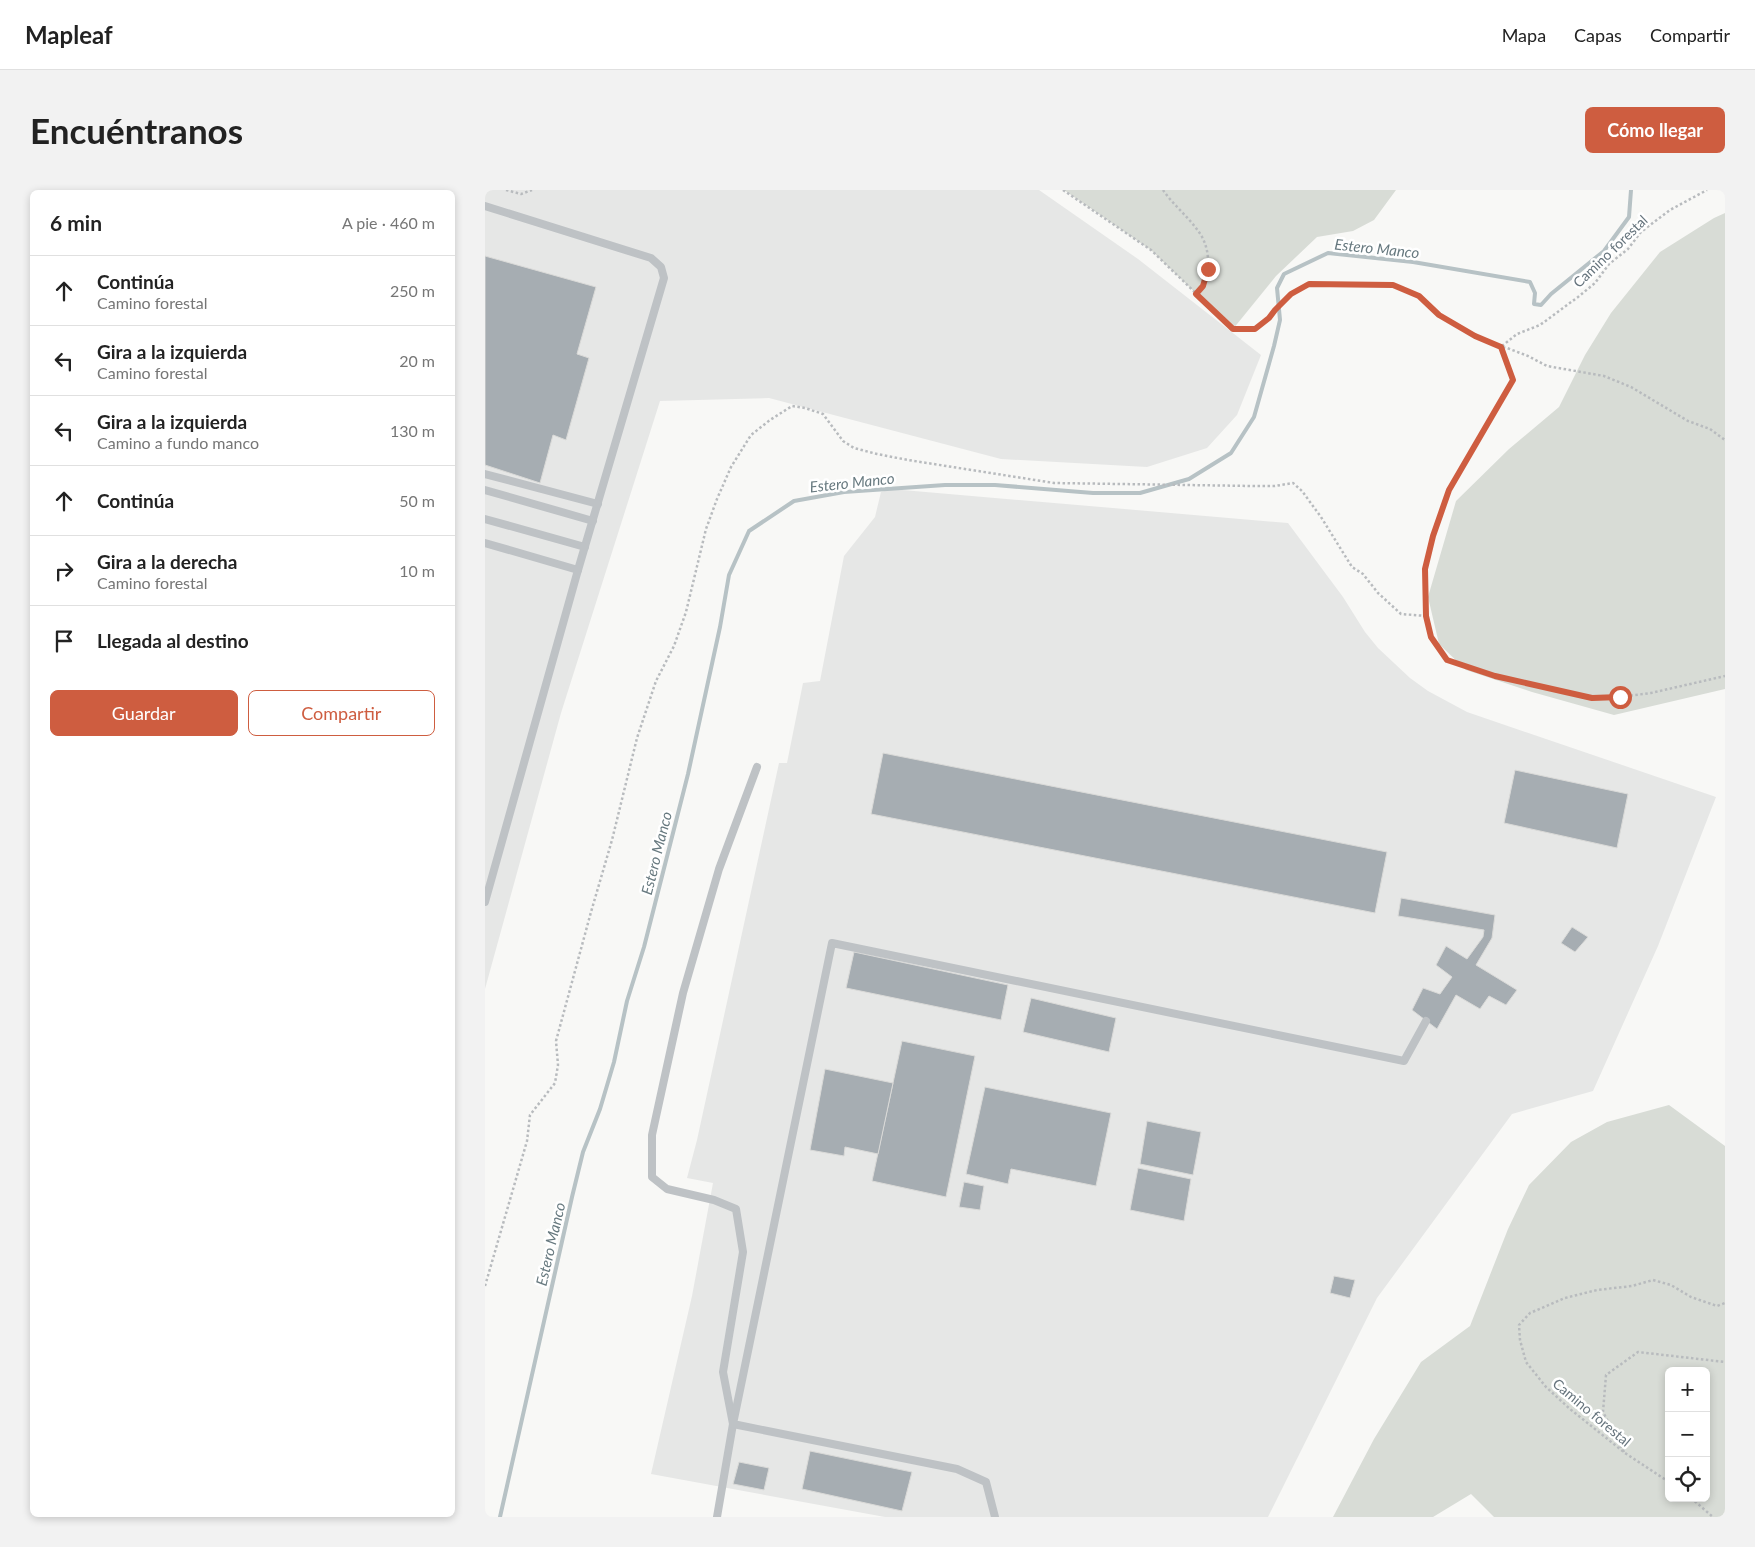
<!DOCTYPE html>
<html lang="es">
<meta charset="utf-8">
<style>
body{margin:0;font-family:Lato,sans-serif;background:#f2f2f2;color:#222}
.controls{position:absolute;right:15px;bottom:15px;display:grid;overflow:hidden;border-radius:8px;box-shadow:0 2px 8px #0003}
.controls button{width:45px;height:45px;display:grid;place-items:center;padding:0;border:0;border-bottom:1px solid #e0e0e0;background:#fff;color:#222;font:25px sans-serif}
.stop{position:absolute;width:15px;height:15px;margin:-11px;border:4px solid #ce5d40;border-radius:50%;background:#fff}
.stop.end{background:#ce5d40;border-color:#fff;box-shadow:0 1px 5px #0008}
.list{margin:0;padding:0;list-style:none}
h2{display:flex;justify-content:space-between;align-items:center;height:65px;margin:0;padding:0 20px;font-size:21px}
h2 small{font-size:16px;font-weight:400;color:#767676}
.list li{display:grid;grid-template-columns:32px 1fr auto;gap:15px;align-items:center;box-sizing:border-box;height:70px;padding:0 20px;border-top:1px solid #e0e0e0}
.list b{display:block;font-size:19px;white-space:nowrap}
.list p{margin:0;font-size:16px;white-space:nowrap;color:#767676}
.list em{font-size:16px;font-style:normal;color:#767676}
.actions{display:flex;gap:10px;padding:15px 20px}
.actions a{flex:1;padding:11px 0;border:1px solid #ce5d40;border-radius:8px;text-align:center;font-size:18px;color:#ce5d40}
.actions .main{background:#ce5d40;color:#fff}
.icon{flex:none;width:28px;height:28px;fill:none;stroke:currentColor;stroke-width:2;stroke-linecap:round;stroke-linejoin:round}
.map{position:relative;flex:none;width:1240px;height:1327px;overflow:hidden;border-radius:8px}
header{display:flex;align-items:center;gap:30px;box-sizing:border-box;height:70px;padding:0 25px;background:#fff;border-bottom:1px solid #e0e0e0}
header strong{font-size:24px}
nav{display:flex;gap:28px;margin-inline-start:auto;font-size:18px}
.intro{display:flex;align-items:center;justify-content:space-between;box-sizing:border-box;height:120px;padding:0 30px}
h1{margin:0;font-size:35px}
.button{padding:12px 22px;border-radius:8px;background:#ce5d40;color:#fff;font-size:18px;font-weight:700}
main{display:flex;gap:30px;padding:0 30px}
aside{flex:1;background:#fff;border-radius:8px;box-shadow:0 2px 8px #0003}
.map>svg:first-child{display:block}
.built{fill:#e6e7e6}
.green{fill:#d8dcd6;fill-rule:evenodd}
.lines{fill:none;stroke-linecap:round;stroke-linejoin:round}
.stream{stroke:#b7c2c5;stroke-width:4}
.building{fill:#a6adb2;stroke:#dadad8}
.path{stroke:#b8bbbe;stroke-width:2.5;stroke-dasharray:2.5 2.5;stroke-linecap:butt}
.lane{stroke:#bec2c5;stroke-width:8}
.route{stroke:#ce5d40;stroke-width:6}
.labels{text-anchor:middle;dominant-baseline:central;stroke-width:5;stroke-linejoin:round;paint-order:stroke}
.street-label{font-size:14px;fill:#66747d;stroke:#fff}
.water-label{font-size:15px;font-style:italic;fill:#67797f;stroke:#fff}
</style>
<header>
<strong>Mapleaf</strong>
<nav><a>Mapa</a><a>Capas</a><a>Compartir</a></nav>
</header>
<div class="intro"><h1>Encuéntranos</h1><a class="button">Cómo llegar</a></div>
<main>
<aside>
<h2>6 min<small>A pie · 460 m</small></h2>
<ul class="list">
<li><svg class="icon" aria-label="ahead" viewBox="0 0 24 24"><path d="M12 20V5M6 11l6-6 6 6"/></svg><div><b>Continúa</b><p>Camino forestal</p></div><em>250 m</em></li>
<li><svg class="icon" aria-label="left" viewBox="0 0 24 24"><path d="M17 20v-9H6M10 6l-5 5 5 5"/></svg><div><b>Gira a la izquierda</b><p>Camino forestal</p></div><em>20 m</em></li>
<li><svg class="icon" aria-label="left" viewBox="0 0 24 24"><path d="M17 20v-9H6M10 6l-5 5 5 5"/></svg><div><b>Gira a la izquierda</b><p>Camino a fundo manco</p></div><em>130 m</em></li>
<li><svg class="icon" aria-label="ahead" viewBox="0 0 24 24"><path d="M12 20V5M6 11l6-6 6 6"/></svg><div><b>Continúa</b></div><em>50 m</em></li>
<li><svg class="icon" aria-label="right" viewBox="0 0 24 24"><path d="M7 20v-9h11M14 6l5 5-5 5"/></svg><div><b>Gira a la derecha</b><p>Camino forestal</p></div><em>10 m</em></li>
<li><svg class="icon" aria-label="arrive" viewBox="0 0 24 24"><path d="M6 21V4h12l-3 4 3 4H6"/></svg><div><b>Llegada al destino</b></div></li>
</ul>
<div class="actions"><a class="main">Guardar</a><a>Compartir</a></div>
</aside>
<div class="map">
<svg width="1240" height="1327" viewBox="0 0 1240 1327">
<rect width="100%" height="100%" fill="#f8f8f6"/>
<g class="built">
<path d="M0,0H554L653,69L776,165L752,225L722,258L662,277L516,269L284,208L175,211L76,523L0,799Z"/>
<path d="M406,299L803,333L858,407L880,442L893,458L925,488L943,501L982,522L1231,607L1173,756L1108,901L1027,924L892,1108L783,1327H400L166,1284L207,1106L228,993L202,988L212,950L294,573H302L318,493L335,491L359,366L390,327L396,302Z"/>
</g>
<g class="green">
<path d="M579,0H911L889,30L868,41L832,47L791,86L748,139L666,60Z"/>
<path d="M1240,23V499L1129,525L1047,502L981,480L954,454L943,407L971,311L1024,259L1074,217L1100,165L1126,123L1175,62L1229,28Z"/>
<path d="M1184,915L1240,956V1327H1009L986,1304L948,1327H848L889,1249L936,1172L985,1136L1023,1039L1044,995L1086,952L1122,932ZM1184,1181H1221V1308H1184Z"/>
</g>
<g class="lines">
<path class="stream" d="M15,1327L87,1007L98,962L115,919L129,872L142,811L159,757L203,584L235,437L244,385L264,341L309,311L359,302L460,295H510L608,303H655L704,289L746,263L769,227L789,156L795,130L792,98L799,84L843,63L928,72L1045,92L1050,103L1049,114L1056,115L1066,104L1119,61L1144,27L1146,0"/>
</g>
<g class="building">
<path d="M0,66L111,97L92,164L104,168L81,250L68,245L55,293L0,275Z"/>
<path d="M398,563L902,662L890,723L386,624Z"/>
<path d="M1030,580L1143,604L1132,658L1019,633Z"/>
<path d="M916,708L1010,725L1007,748L991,775L1032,800L1021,815L1004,806L995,819L971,805L952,839L927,820L938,798L955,804L967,787L951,775L961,756L982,769L998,747L999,740L913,726Z"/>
<path d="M1087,737L1103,747L1090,762L1076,753Z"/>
<path d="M369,762L523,795L516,830L361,798Z"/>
<path d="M546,808L631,828L624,862L538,842Z"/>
<path d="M417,851L490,866L461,1007L387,991Z"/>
<path d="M340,879L408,893L393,964L360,957L359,966L325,960Z"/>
<path d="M500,897L626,923L611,996L526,979L523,994L481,984Z"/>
<path d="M662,931L716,942L708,985L655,974Z"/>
<path d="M653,978L706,989L699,1031L645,1020Z"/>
<path d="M479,992L499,996L495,1020L474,1017Z"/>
<path d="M849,1086L870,1090L865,1108L845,1103Z"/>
<path d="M325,1261L427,1282L417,1321L317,1299Z"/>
<path d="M254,1272L284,1278L279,1300L248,1294Z"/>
</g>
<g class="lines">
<g class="path">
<path d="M21,0L36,4L47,0"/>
<path d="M578,0L666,60L748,139H770L784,128L790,120L806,104L824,94L908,95L934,106L954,125L990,146L1016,157L1022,158L1043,166L1062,176L1119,186L1146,197L1203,231L1225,239L1240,250"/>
<path d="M678,0C689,16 705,28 716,45C727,64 725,88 711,104"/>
<path d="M1017,156L1032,144L1055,135L1093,107L1110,93L1124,74L1143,59L1156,42L1185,20L1222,0"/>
<path d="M1016,157L1028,190L964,300L947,346L940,379L941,426L947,447L962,470L1010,486L1107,508L1135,507L1166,503L1240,486"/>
<path d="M0,1096L42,951L45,925L70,893L73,875L71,851L106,722L127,650L152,548L171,491L189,456L201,422L221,339L232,309L246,277L266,245L285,230L307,216L320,218L338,224L358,251L369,258L392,264L423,270L569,293L768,296H790L808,293L817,301L836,327L867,377L878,384L893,403L916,424L941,426"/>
<path d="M1139,1262L1118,1222L1121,1185L1153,1162L1240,1172"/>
<path d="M1184,1292L1140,1263L1085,1219L1061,1197L1041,1172L1035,1150L1034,1135L1045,1123L1080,1108L1112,1100L1147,1096L1168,1090L1186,1095L1206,1107L1232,1116L1240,1113"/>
<path d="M1206,1308L1228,1327"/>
</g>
<g class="lane">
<path d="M0,16L166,68L176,77L179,88L93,380L0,353"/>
<path d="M0,284L113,314"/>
<path d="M0,300L108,331"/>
<path d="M0,329L100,357"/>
<path d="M0,712L93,380"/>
<path d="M232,1327L248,1234L238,1182L258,1062L251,1019L229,1010L182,999L167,987V945L198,803L234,679L272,577"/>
<path d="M510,1327L501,1292L472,1279L248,1234L347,753L919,871L941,831"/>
</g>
</g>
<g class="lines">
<path class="route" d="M723,79L718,96L711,104L748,139H770L784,128L790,120L806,104L824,94L908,95L934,106L954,125L990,146L1016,157L1028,190L964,300L948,346L940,379L941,426L946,447L962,470L1010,486L1107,508L1135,507"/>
</g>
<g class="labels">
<g class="street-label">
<text transform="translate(1125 61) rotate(-44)">Camino forestal</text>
<text transform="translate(1107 1222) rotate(40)">Camino forestal</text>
</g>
<g class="water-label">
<text transform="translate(892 58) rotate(6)">Estero Manco</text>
<text transform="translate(367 292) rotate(-6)">Estero Manco</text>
<text transform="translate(171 663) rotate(-76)">Estero Manco</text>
<text transform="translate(65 1054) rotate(-77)">Estero Manco</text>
</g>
</g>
</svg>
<div class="controls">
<button>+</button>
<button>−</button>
<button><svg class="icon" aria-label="locate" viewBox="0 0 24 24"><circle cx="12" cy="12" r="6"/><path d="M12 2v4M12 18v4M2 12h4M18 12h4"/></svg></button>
</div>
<div class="stop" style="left:1135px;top:507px"></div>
<div class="stop end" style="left:723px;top:79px"></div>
</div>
</main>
